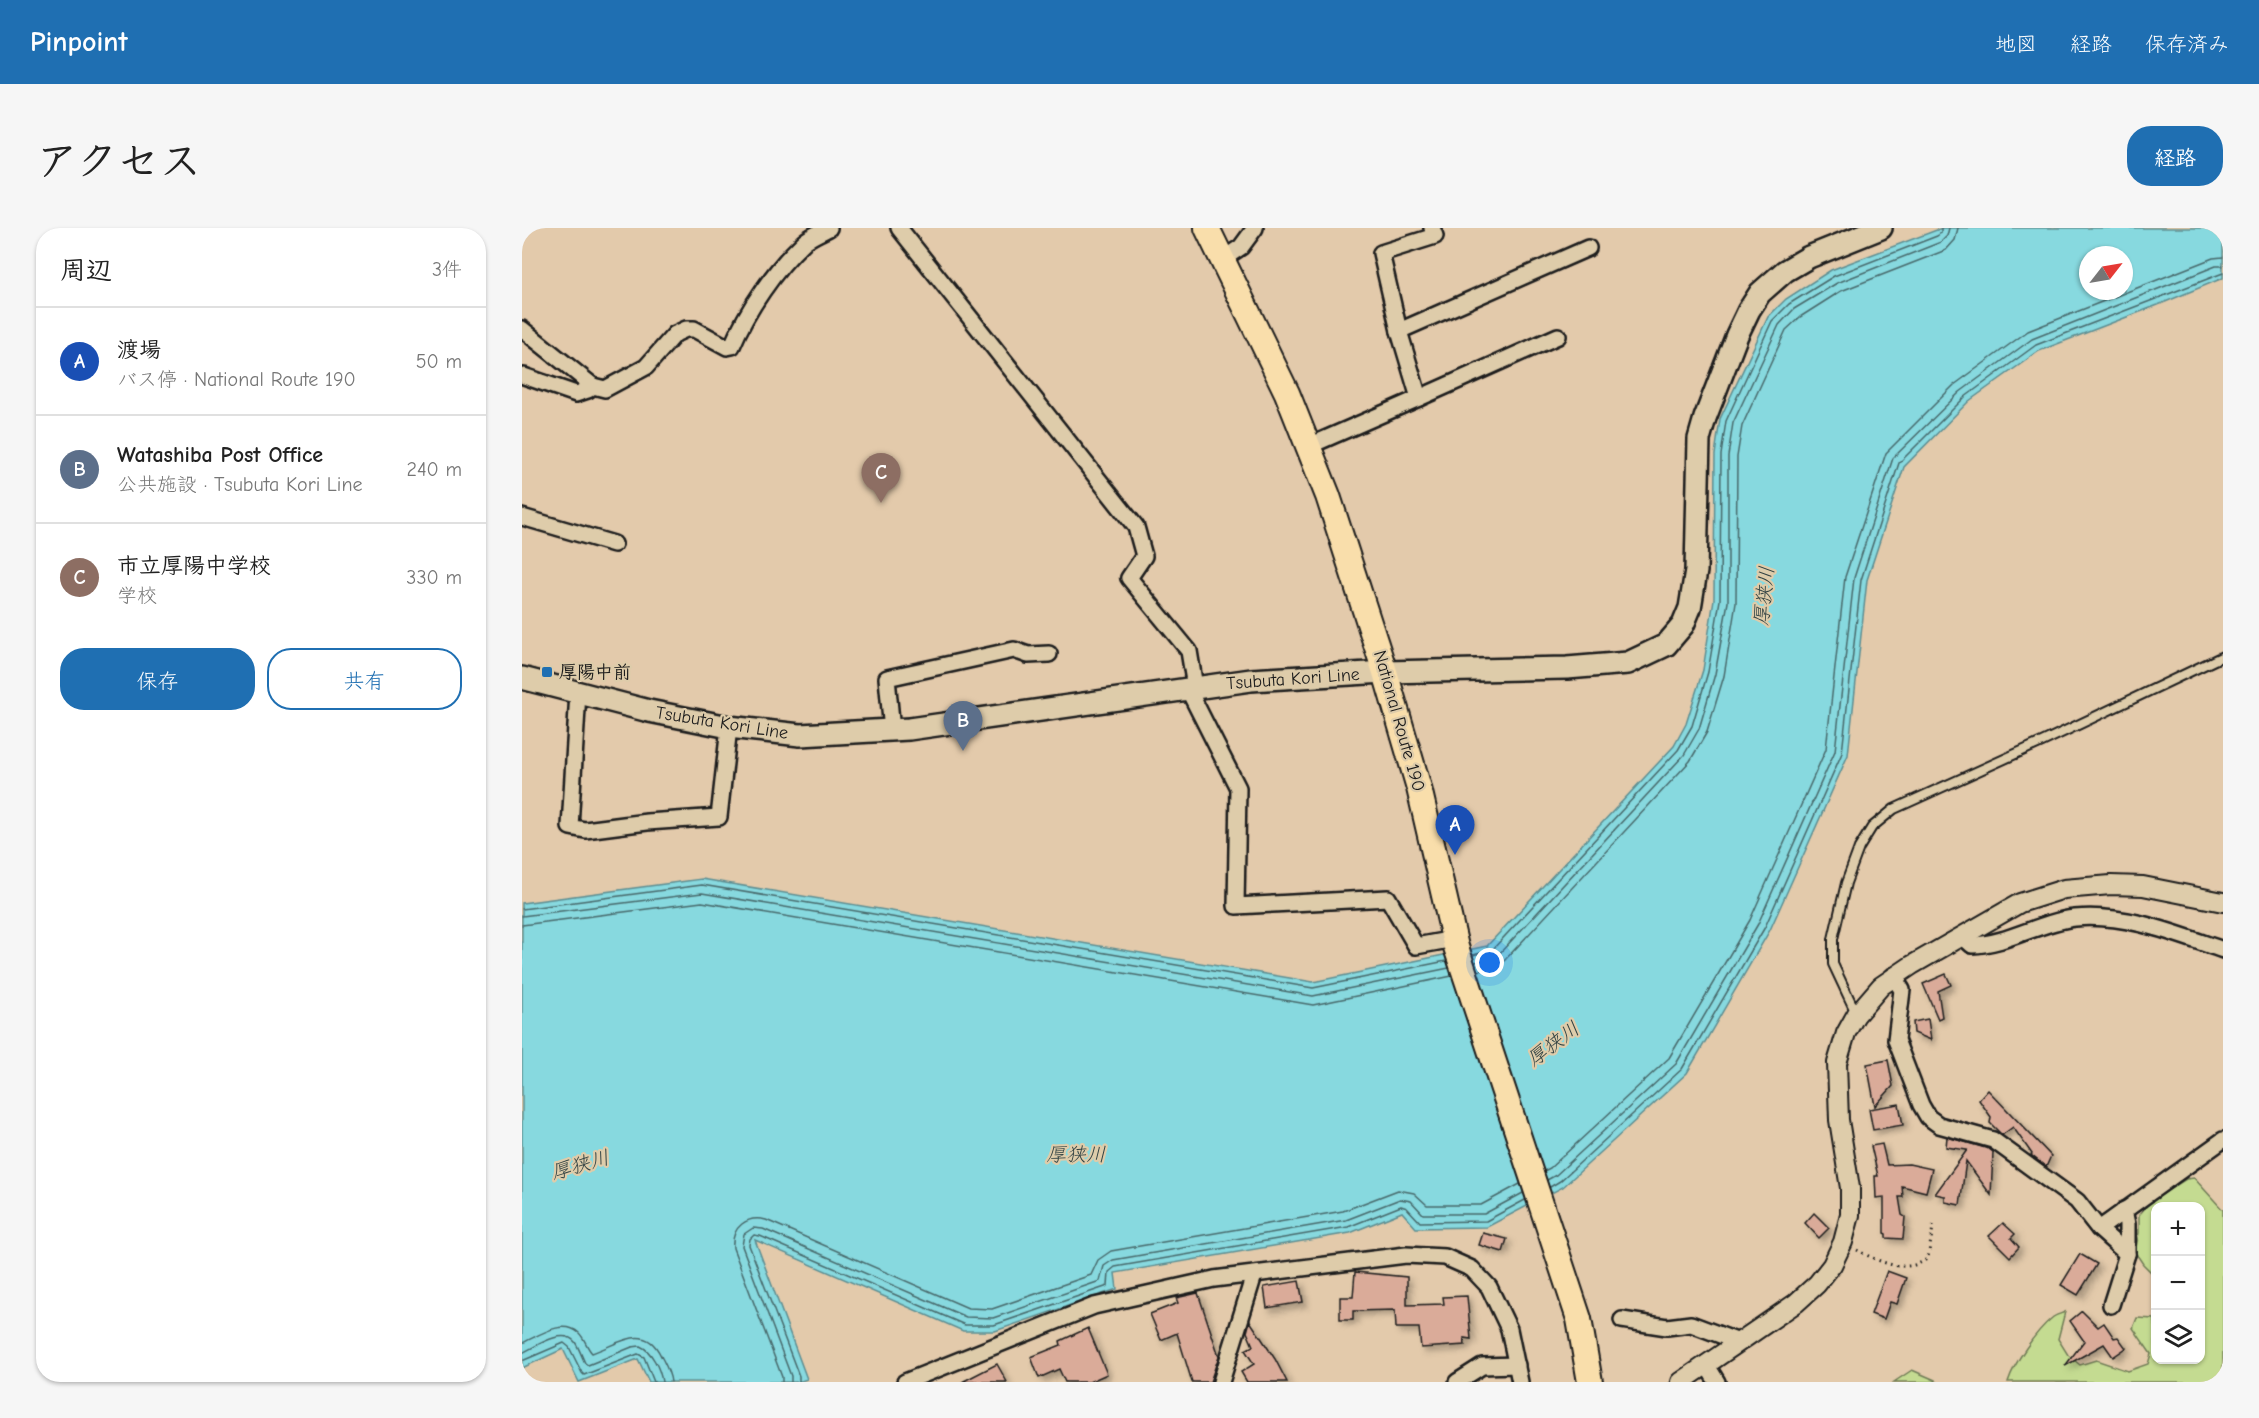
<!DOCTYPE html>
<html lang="ja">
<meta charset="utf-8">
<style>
body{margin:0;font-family:"Comic Neue","Klee One",sans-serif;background:#f6f6f6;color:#222}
.controls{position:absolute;right:18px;bottom:18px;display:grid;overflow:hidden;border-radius:12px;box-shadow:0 2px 4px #0004}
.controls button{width:54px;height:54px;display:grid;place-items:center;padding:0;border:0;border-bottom:2px solid #e0e0e0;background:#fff;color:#222;font:30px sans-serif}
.compass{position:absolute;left:1557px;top:18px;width:54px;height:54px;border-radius:50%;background:#fff;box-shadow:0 2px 4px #0004;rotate:59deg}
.you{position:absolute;left:968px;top:735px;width:21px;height:21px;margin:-15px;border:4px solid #fff;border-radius:50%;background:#1a73e8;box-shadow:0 0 0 9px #1a73e833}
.badge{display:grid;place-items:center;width:39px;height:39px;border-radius:50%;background:#1f6fb2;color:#fff;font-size:20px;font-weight:700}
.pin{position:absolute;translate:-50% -50px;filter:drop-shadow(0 2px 3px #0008)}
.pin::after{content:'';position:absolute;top:32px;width:21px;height:18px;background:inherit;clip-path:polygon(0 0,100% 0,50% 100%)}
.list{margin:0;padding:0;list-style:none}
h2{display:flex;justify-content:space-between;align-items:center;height:78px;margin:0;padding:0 24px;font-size:26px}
h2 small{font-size:20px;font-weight:400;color:#767676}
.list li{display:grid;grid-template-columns:39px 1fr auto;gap:18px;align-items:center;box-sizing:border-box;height:108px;padding:0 24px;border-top:2px solid #e0e0e0}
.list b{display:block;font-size:22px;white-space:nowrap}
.list p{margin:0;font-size:20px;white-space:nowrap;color:#767676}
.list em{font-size:20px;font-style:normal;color:#767676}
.actions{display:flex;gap:12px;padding:18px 24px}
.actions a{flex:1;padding:14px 0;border:2px solid #1f6fb2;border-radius:24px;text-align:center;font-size:21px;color:#1f6fb2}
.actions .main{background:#1f6fb2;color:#fff}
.icon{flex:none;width:33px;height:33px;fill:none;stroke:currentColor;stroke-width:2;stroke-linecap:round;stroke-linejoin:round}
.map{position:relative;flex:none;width:1701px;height:1154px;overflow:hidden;border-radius:24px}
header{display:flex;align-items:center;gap:36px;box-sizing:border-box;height:84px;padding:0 30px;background:#1f6fb2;color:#fff}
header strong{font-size:28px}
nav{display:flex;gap:33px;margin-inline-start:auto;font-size:21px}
.intro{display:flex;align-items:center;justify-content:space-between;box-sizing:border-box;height:144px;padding:0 36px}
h1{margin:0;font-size:42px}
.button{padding:15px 27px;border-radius:24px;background:#1f6fb2;color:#fff;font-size:21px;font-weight:700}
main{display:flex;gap:36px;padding:0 36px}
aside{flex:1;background:#fff;border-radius:24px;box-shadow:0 2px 4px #0004}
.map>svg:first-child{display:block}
.green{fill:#c4db91;stroke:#707c56;stroke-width:1.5}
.water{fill:#87d9df;stroke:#5c8d91;stroke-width:1.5;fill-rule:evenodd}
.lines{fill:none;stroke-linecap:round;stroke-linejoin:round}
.shore{stroke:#47686a;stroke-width:1.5}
.building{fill:#daab99;stroke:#1c1c1c;stroke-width:1.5;filter:url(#shadow)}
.service-casing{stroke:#1c1c1c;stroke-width:12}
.minor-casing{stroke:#1c1c1c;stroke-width:20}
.tertiary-casing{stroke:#1c1c1c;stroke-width:22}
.secondary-casing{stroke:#1c1c1c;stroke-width:26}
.trunk-casing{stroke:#1c1c1c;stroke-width:28}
.path{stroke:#1c1c1c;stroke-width:3;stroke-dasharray:1.5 4.5;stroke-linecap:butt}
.service{stroke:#deccaa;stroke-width:8}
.minor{stroke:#deccaa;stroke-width:15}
.tertiary{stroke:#deccaa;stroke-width:18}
.secondary{stroke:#deccaa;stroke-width:21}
.trunk{stroke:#f9deab;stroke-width:24}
.poi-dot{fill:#1f6fb2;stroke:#deccaa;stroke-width:2}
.labels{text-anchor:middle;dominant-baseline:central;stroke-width:4.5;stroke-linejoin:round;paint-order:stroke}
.poi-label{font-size:18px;font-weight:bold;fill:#1c1c1c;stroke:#deccaa;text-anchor:start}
.street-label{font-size:18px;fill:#1c1c1c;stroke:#deccaa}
.water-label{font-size:20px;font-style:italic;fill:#314243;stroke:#deccaa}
</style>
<header>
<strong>Pinpoint</strong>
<nav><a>地図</a><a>経路</a><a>保存済み</a></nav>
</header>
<div class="intro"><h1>アクセス</h1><a class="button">経路</a></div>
<main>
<aside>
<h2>周辺<small>3件</small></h2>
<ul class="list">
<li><span class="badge" style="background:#1a4fb4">A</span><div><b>渡場</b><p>バス停 · National Route 190</p></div><em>50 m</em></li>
<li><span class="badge" style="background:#5c6f8a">B</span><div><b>Watashiba Post Office</b><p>公共施設 · Tsubuta Kori Line</p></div><em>240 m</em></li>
<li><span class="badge" style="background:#8d6e63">C</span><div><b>市立厚陽中学校</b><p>学校</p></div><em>330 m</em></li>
</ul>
<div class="actions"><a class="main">保存</a><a>共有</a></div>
</aside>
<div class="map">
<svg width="1701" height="1154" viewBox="0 0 1701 1154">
<defs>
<filter id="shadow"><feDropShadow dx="4" dy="4" stdDeviation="3" flood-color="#0004"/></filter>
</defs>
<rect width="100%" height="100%" fill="#e3caab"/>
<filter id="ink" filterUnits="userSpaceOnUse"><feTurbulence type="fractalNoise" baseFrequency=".0167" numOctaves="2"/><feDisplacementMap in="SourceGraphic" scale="12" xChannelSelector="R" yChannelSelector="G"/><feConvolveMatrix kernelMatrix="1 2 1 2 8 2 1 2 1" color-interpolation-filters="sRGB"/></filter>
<g filter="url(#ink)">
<g class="green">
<path d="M1672,950L1701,982V1154H1486C1492,1135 1514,1103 1530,1090C1533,1087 1539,1086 1543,1084L1536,1111L1546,1127L1558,1137L1574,1132L1606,1143L1626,1136L1629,1126L1611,1100L1615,1090L1633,1091L1634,1132H1678V978H1634L1633,1048L1621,1036L1613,1024L1617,1005V987L1629,973L1664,951Z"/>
<path d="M1390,1142L1413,1152L1415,1154H1372Z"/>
</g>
<path class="water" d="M1420,0H1701V50L1636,77L1517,123L1447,173L1382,239L1345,352L1326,527L1248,702L1165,845L1041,959L965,999L894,1000L880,984L828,1005L593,1045L595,1061L473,1103H441L233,1012L285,1151L276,1154H127L116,1131L57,1154L41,1121L0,1140V675L180,651L791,754L965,718L1152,518L1164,496L1181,442L1192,371L1193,227L1198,191L1246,89L1264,71L1309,42ZM1566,27H1602V63H1566Z"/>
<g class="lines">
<g class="shore">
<path d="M0,681L180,657L791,760L924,733"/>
<path d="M0,688L180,665L791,768L927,740"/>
<path d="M0,697L180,674L791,777L930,748"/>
<path d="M951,727L970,722L1156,522L1170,498L1186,444L1198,372L1199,227L1204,193L1250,93L1267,76L1312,48L1415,8L1419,5V0"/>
<path d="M953,734L970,731L976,727L1162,527L1177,501L1193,446L1206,374V228L1211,195L1257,97L1272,81L1315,55L1419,14L1425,8L1427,0"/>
<path d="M956,743L973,739L982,733L1168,533L1185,504L1202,448L1214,375L1215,229L1220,198L1264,102L1278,89L1319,63L1424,22L1433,12L1436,0"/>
<path d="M1022,943L1028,940L1147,830L1228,692L1304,521L1323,349L1364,225L1432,157L1506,103L1691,30L1701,29"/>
<path d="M1025,952L1034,947L1154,836L1236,696L1313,523L1332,350L1371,230L1438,164L1510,111L1694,38H1701"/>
<path d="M1028,959L1038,953L1160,841L1243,699L1320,525L1339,352L1377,235L1443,169L1514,117L1701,45"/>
<path d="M0,1115C16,1108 41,1090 57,1105C63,1111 65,1120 70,1125C95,1117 123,1093 139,1128C143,1136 148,1144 149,1154"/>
<path d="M0,1125C13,1119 41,1099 53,1114C57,1120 60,1129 63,1135L66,1137L110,1119L118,1118C130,1123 138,1141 140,1154"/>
<path d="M0,1133L42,1115L47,1119L60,1145L62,1147L116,1126L122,1129L132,1154"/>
<path d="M260,1154V1149L211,1020C209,999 225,987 244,992L446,1080L470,1081L569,1047L576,1032L589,1023L821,983L876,962L892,965L905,977H959L998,956"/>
<path d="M269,1154V1148L220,1018L222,1006L231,1000L241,1001L444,1089L471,1090L578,1053L582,1038L591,1032L824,992L878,971L889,973L901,986H962L1001,965"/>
<path d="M277,1154V1148L227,1017L228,1011L232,1007L238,1008L443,1097H472L586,1058L587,1044L593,1039L826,999L879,978L885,980L898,994L964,993L1003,972"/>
</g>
</g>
<g class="building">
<path d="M1424,746L1429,757L1416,763L1420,789L1416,791L1401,756Z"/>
<path d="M1406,791L1409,812L1392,805L1391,794Z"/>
<path d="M1366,832L1371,858L1353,878L1345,836Z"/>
<path d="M1466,862L1529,928L1524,939L1509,927L1510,926L1491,899L1480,907L1468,895L1469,889L1457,872Z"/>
<path d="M1377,876L1381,897L1351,902L1347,881Z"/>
<path d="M1425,909L1467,921L1471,924L1469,967L1444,933L1438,977L1423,974V968L1413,966L1445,922L1424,919Z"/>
<path d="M1360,916L1365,937L1387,936L1410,941L1404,964L1380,958L1381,969H1377L1380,987L1383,989L1381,1011L1364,1010V1006L1362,1005V969L1354,970L1353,948H1356L1349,918Z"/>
<path d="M1292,985L1307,1000L1297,1010L1283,995Z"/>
<path d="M1481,995L1493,1006L1489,1010L1497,1019L1488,1029L1467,1008Z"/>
<path d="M961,1005L985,1011L981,1024L957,1017Z"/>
<path d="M1558,1026L1575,1036L1556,1067L1539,1057Z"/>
<path d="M1365,1043L1384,1050L1375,1076L1368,1074L1362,1091L1349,1086Z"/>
<path d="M833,1044L885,1049V1077L922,1076L921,1069L945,1068L949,1111L942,1110L943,1117L899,1120L897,1100H874L873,1082L831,1083V1092H818V1069H831Z"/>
<path d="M777,1053L781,1074L745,1080L742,1059Z"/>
<path d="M676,1065L697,1128L688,1154H670L655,1105L639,1112L628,1086L656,1075L654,1070Z"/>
<path d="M1560,1083L1576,1099L1582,1095L1592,1110L1596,1109L1604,1120L1591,1129L1582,1116L1543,1138L1562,1113L1548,1093Z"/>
<path d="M728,1093L753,1131L765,1154H725L719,1144L732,1136L723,1122L731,1118L725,1104Z"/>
<path d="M566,1100L585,1146L567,1154H543L537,1141L517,1150L509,1129L539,1117L538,1113Z"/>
<path d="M475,1136L485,1154H440Z"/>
</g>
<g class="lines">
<g class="service-casing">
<path id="service" d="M1334,785L1311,736V711L1324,655L1337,620L1350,599L1372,581L1520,514L1701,428"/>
</g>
<g class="minor-casing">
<g id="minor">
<path d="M377,0L614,299L622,328L607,350L667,423L673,459"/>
<path d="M701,31L719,19L733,0"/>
<path d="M0,101L71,158L83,161L124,139L153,106L164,101H172L205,119L210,118C225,82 253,41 282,14C289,8 299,4 307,0"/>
<path d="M877,103L859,25L913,8L910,0"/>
<path d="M2,148L54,166L66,162L71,158"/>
<path d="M897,170L1036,108"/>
<path d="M787,218L897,170L877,103L1066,20"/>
<path d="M0,289L92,316"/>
<path d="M666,461L716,560L714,678L866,670L894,718L932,711"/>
<path d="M56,464L48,599L63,602L125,594L197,589L207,499"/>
<path d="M370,503L365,450L492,422L506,427L527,426"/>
<path d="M1440,708L1450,717C1486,716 1517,694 1553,690C1603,685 1654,706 1701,722"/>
<path d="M1371,748L1380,762L1374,812L1399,877L1406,889L1417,897L1471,912L1555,973L1577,1001L1605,1026L1589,1077"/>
<path d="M1602,982L1605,996V1026"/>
<path d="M1577,1001L1701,912"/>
<path d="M1100,1092L1145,1099L1169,1096L1217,1114"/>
<path d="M1184,1136L1195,1154"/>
<path d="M383,1154L572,1078L692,1051L884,1027L923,1029L950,1041L967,1059L987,1101L998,1154"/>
<path d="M699,1154L732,1047"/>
<path d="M935,1154L960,1138L995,1137"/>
</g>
</g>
<g class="tertiary-casing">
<path id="tertiary" d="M1159,1154L1274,1075L1295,1056L1310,1037L1321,1014L1328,987V960L1317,892L1315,835L1324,805L1334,787L1359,758L1390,737L1498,675L1542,661L1589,657L1621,658L1701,674"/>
</g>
<g class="secondary-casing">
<path id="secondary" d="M0,450L127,483L207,499L278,507L387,501L729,452L863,444L1045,440L1106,435L1144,417L1161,397L1168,380L1174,343L1177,211L1183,190L1215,107L1227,82L1238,65L1263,43L1287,29L1359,0"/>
</g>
<g class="trunk-casing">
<path id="trunk" d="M685,0L765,165L806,268L863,444L897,560L934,719L1057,1091L1068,1154"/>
</g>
<path class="path" d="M1335,1022C1357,1034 1385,1047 1406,1030L1412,993"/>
<use href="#service" class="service"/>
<use href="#minor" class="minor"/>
<use href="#tertiary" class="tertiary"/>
<use href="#secondary" class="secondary"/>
<use href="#trunk" class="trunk"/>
</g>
</g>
<rect class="poi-dot" x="19" y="438" width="12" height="12" rx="3"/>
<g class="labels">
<g class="poi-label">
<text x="37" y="444">厚陽中前</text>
</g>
<g class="street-label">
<text transform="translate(771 451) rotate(-4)">Tsubuta Kori Line</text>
<text transform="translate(877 493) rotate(74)">National Route 190</text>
<text transform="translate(200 495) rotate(9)">Tsubuta Kori Line</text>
</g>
<g class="water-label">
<text transform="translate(1242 368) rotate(-84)">厚狭川</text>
<text transform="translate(1031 816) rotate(-37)">厚狭川</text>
<text x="554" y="926">厚狭川</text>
<text transform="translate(58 937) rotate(-16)">厚狭川</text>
</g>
</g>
</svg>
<div class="controls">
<button>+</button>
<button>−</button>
<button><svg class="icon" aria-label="layers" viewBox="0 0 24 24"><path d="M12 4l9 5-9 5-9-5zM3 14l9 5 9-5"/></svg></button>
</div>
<svg class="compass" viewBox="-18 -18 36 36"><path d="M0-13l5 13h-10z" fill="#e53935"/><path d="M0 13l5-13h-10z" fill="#767676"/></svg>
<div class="you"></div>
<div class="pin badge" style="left:933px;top:627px;background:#1a4fb4">A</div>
<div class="pin badge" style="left:441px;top:523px;background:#5c6f8a">B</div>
<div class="pin badge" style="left:359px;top:275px;background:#8d6e63">C</div>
</div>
</main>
